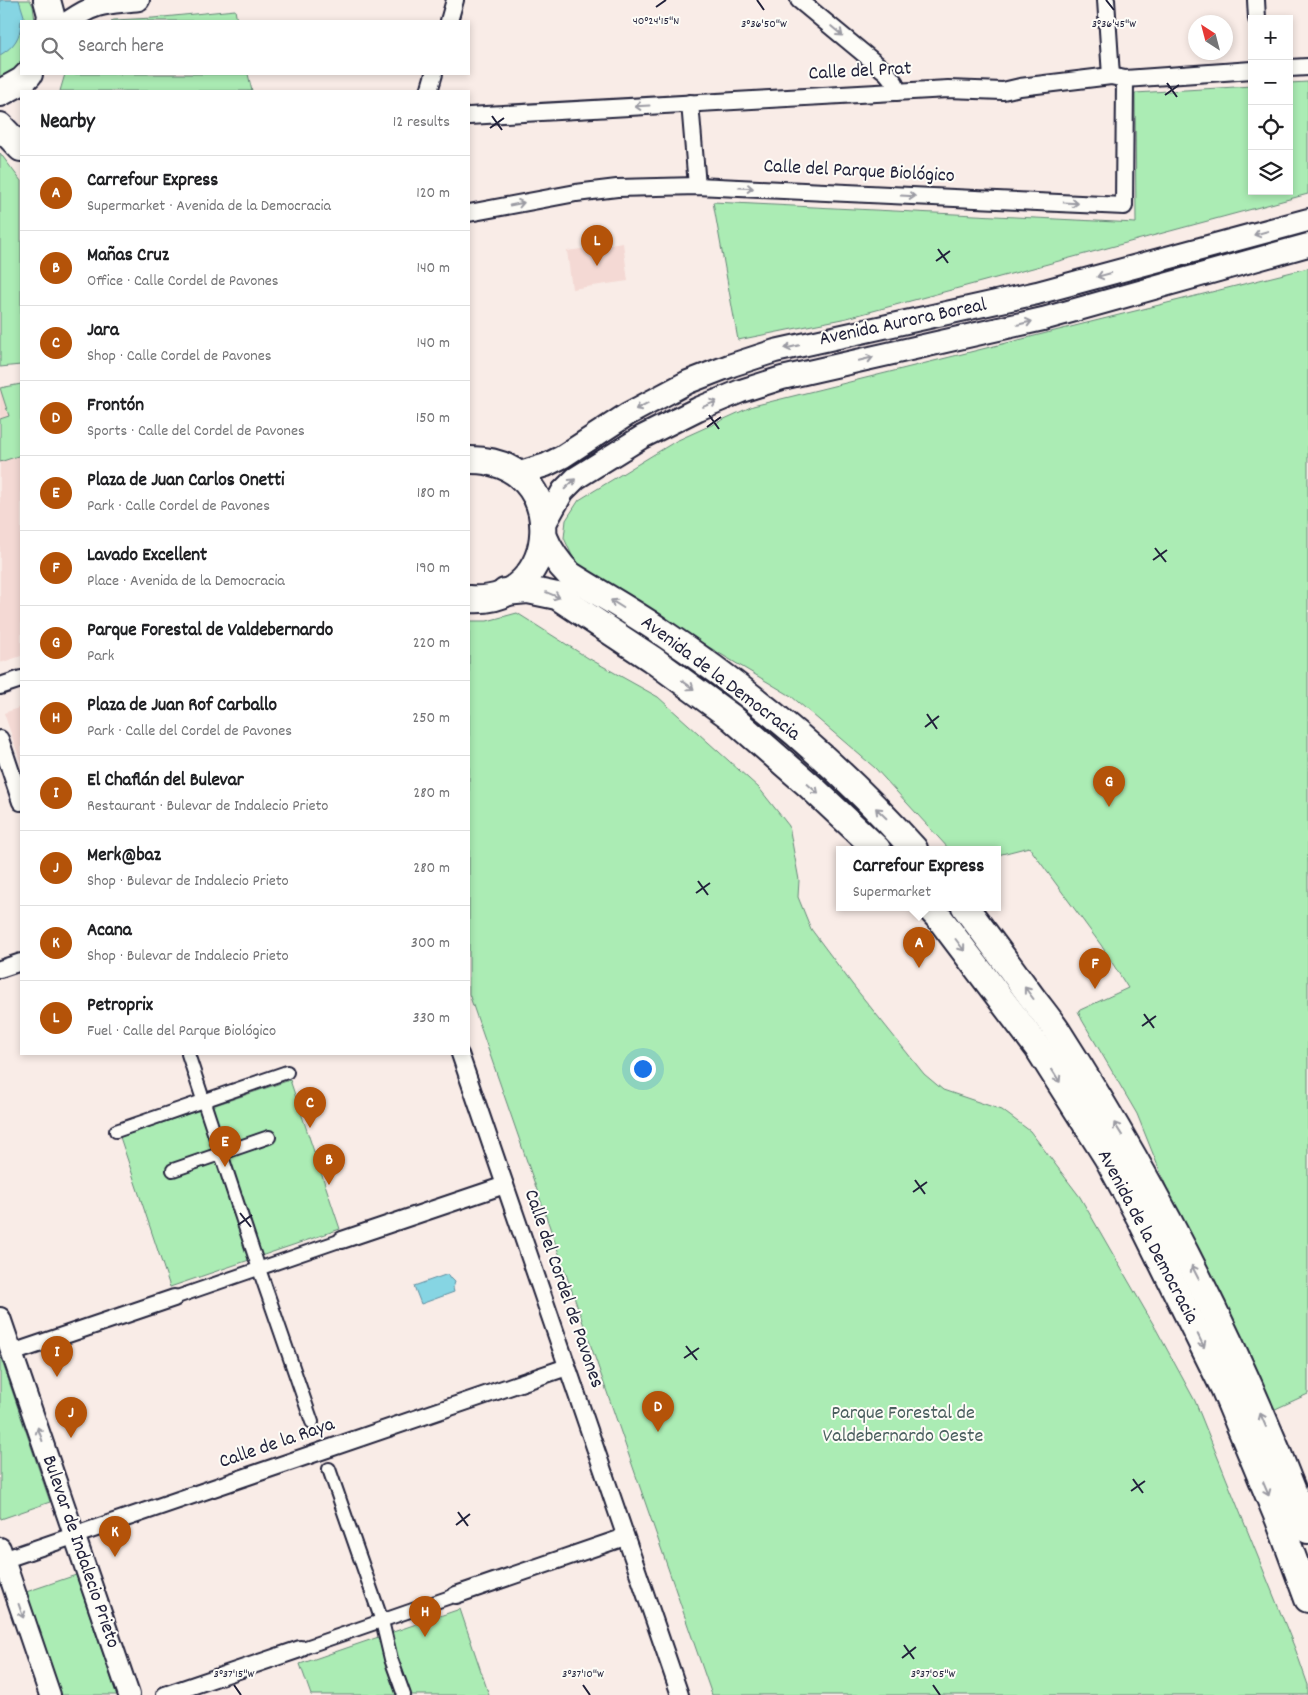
<!DOCTYPE html>
<meta charset="utf-8">
<style>
body{margin:0;font-family:Dekko,sans-serif;background:#f2f2f2;color:#202124}
.controls{position:absolute;right:15px;top:15px;display:grid;overflow:hidden;border-radius:0px;box-shadow:0 2px 8px #0003}
.controls button{width:45px;height:45px;display:grid;place-items:center;padding:0;border:0;border-bottom:1px solid #e0e0e0;background:#fff;color:#202124;font:25px sans-serif}
.compass{position:absolute;left:1188px;top:15px;width:45px;height:45px;border-radius:50%;background:#fff;box-shadow:0 2px 8px #0003;rotate:324deg}
.you{position:absolute;left:642px;top:1068px;width:18px;height:18px;margin:-12px;border:4px solid #fff;border-radius:50%;background:#1a73e8;box-shadow:0 0 0 8px #1a73e833}
.badge{display:grid;place-items:center;width:32px;height:32px;border-radius:50%;background:#b45309;color:#fff;font-size:16px;font-weight:700}
.pin{position:absolute;translate:-50% -41px;filter:drop-shadow(0 1px 2px #0008)}
.pin::after{content:'';position:absolute;top:26px;width:18px;height:15px;background:inherit;clip-path:polygon(0 0,100% 0,50% 100%)}
.popup{position:absolute;left:836px;top:846px;width:165px;height:65px;box-sizing:border-box;display:grid;place-content:center;border-radius:0px;background:#fff;filter:drop-shadow(0 1px 4px #0005);font-size:16px;white-space:nowrap;color:#757577}
.popup b{font-size:19px;color:#202124}
.popup::after{content:'';position:absolute;left:50%;top:100%;margin-left:-10px;border:10px solid transparent;border-top-color:#fff}
.list{margin:0;padding:0;list-style:none}
h2{display:flex;justify-content:space-between;align-items:center;height:65px;margin:0;padding:0 20px;font-size:21px}
h2 small{font-size:16px;font-weight:400;color:#757577}
.list li{display:grid;grid-template-columns:32px 1fr auto;gap:15px;align-items:center;box-sizing:border-box;height:75px;padding:0 20px;border-top:1px solid #e0e0e0}
.list b{display:block;font-size:19px;white-space:nowrap}
.list p{margin:0;font-size:16px;white-space:nowrap;color:#757577}
.list em{font-size:16px;font-style:normal;color:#757577}
.icon{flex:none;width:28px;height:28px;fill:none;stroke:currentColor;stroke-width:2;stroke-linecap:round;stroke-linejoin:round}
.map{position:relative;flex:none;width:1308px;height:1695px;overflow:hidden}
.search{position:absolute;background:#fff;box-shadow:0 2px 8px #0003;left:20px;top:20px;width:450px;height:55px;display:flex;align-items:center;gap:12px;box-sizing:border-box;padding:0 18px;border-radius:0px;color:#757577;font-size:19px}
.panel{position:absolute;background:#fff;box-shadow:0 2px 8px #0003;left:20px;top:90px;width:450px;height:965px;border-radius:0px}
.map>svg:first-child{display:block}
.built{fill:#f4d9d4}
.green{fill:#abecb4;stroke:#668778}
.water{fill:#86d5e3;stroke:#5e8da0}
.lines{fill:none;stroke-linecap:round;stroke-linejoin:round}
.pedestrian-casing{stroke:#22223b;stroke-width:16}
.minor-casing{stroke:#22223b;stroke-width:20}
.tertiary-casing{stroke:#22223b;stroke-width:24}
.secondary-casing{stroke:#22223b;stroke-width:26}
.primary-casing{stroke:#22223b;stroke-width:30}
.pedestrian{stroke:#fdfcf7;stroke-width:12}
.minor{stroke:#fdfcf7;stroke-width:16}
.tertiary{stroke:#fdfcf7;stroke-width:20}
.secondary{stroke:#fdfcf7;stroke-width:22}
.primary{stroke:#fdfcf7;stroke-width:26}
.oneway{stroke:#9a9aa2}
.ticks{fill:none;stroke:#22223b;stroke-width:2}
.labels{text-anchor:middle;dominant-baseline:central;stroke-width:4;stroke-linejoin:round;paint-order:stroke}
.street-label{font-size:20px;fill:#22223b;stroke:#fdfcf7}
.park-label{font-size:20px;fill:#4b5f5f;stroke:#fdfcf7}
.ticks-label{font-size:12px;text-anchor:middle;fill:#22223b;stroke:#fdfcf7;stroke-width:4;stroke-linejoin:round;paint-order:stroke}
</style>
<div class="map">
<svg width="1308" height="1695" viewBox="0 0 1308 1695">
<rect width="100%" height="100%" fill="#f9ece7"/>
<filter id="ink" filterUnits="userSpaceOnUse"><feTurbulence type="fractalNoise" baseFrequency=".02" numOctaves="2"/><feDisplacementMap in="SourceGraphic" scale="10" xChannelSelector="R" yChannelSelector="G"/><feConvolveMatrix kernelMatrix="1 2 1 2 8 2 1 2 1" color-interpolation-filters="sRGB"/></filter>
<g filter="url(#ink)">
<g class="built">
<path d="M623,243L628,281L572,289L567,251Z"/>
<path d="M21,384V656L0,663V388Z"/>
<path d="M21,707V763L4,713Z"/>
</g>
<g class="green">
<path d="M0,0H30L33,6L35,21H21V63L9,74L0,79Z"/>
<path d="M235,10L237,21H111L114,20L153,18Z"/>
<path d="M65,74H248L252,91H60Z"/>
<path d="M1308,82V194L847,318L738,340L713,202L1136,223L1135,93L1252,86V191H1289V83Z"/>
<path d="M0,153L21,181V365L0,367Z"/>
<path d="M1308,268V1394L1271,1411L1172,1201L1137,1114L1082,1020L1078,1011L1128,988L1101,945L1029,847L998,855V849H949L875,768L791,696L682,631L575,562L564,538L566,520L579,500L676,441L753,406Z"/>
<path d="M21,384V455L0,462V419L9,416L0,388Z"/>
<path d="M517,613L588,658L658,697L759,788L789,826L799,880L798,897L811,929L852,984L924,1074L943,1090L1002,1110L1030,1131L1080,1197L1156,1329L1195,1401L1296,1651L1308,1685V1695H712L469,994V621H487Z"/>
<path d="M290,1080L340,1229L170,1287L120,1137Z"/>
<path d="M0,1355L50,1502L1,1519L0,1516Z"/>
<path d="M76,1575L117,1695H61L26,1592Z"/>
<path d="M460,1609L489,1695H311L300,1664Z"/>
</g>
<g class="water">
<path d="M0,0H19L24,16L23,21H21C21,37 14,47 0,55Z"/>
<path d="M448,1274L449,1278L452,1279L455,1282L453,1288L454,1292L421,1304L414,1286Z"/>
</g>
<g class="lines">
<g class="pedestrian-casing">
<g id="pedestrian">
<path d="M188,1054L259,1269L312,1422"/>
<path d="M116,1131L287,1072"/>
<path d="M173,1170L269,1137"/>
<path d="M174,1298L342,1240"/>
<path d="M329,1469L382,1621L391,1659L404,1695"/>
<path d="M300,1649L456,1595"/>
</g>
</g>
<g class="minor-casing">
<g id="minor">
<path d="M799,0L886,72L895,83L896,92"/>
<path d="M1106,0L1111,76"/>
<path d="M1256,0L1257,19"/>
<path d="M449,21L455,0"/>
<path d="M1289,68L1308,67"/>
<path d="M429,91L434,74"/>
<path d="M690,103L697,186"/>
<path d="M469,116L948,89L1003,91L1020,87L1111,76L1125,79L1252,70"/>
<path d="M469,213L576,193L617,188L697,186L1124,206L1125,79"/>
<path d="M0,686L21,679"/>
<path d="M0,739L21,802"/>
<path d="M0,969L21,962"/>
<path d="M460,1054L680,1695"/>
<path d="M342,1240L505,1185"/>
<path d="M12,1353L174,1298"/>
<path d="M0,1561L567,1367"/>
<path d="M456,1595L625,1537"/>
<path d="M165,1695L300,1649"/>
</g>
</g>
<g class="tertiary-casing">
<g id="tertiary">
<path d="M69,21C98,1 107,4 139,0"/>
<path d="M0,1318L129,1695"/>
<path d="M0,1548L50,1695"/>
</g>
</g>
<g class="secondary-casing">
<g id="secondary">
<path d="M517,474L546,465L562,457L628,414L688,382L732,365L775,351L1037,293L1308,220"/>
<path d="M544,525L563,491L576,478L642,437L698,409L741,391L782,378L1043,319L1308,245"/>
</g>
</g>
<g class="primary-casing">
<g id="primary">
<path d="M47,0L51,15L50,21"/>
<path d="M0,93L22,81L29,74"/>
<path d="M0,126L21,148"/>
<path d="M469,460C573,458 563,607 469,599"/>
<path d="M544,537C550,552 558,563 570,575C600,594 631,611 660,631C753,693 840,766 914,849"/>
<path d="M505,592L528,590L557,596L652,659L731,717L810,786L877,849"/>
<path d="M929,907L941,920L1038,1048L1107,1157L1141,1220L1224,1388L1279,1520L1308,1599"/>
<path d="M965,907C986,935 1007,963 1028,992C1038,1006 1050,1020 1059,1034C1159,1190 1243,1356 1308,1530"/>
</g>
</g>
<use href="#pedestrian" class="pedestrian"/>
<use href="#minor" class="minor"/>
<use href="#tertiary" class="tertiary"/>
<use href="#secondary" class="secondary"/>
<use href="#primary" class="primary"/>
</g>
<defs><path id="oneway-shaft" d="M-6 0H5M1.5-3L5.5 0L1.5 3" fill="none" stroke-width="1.6" stroke-linecap="round" stroke-linejoin="round" transform="scale(1.25)"/></defs>
<g class="oneway">
<use href="#oneway-shaft" transform="translate(837 31) rotate(40)"/>
<use href="#oneway-shaft" transform="translate(642 106) rotate(177)"/>
<use href="#oneway-shaft" transform="translate(746 188) rotate(3)"/>
<use href="#oneway-shaft" transform="translate(908 196) rotate(3)"/>
<use href="#oneway-shaft" transform="translate(1071 203) rotate(3)"/>
<use href="#oneway-shaft" transform="translate(517 204) rotate(-11)"/>
<use href="#oneway-shaft" transform="translate(1261 233) rotate(165)"/>
<use href="#oneway-shaft" transform="translate(1104 275) rotate(165)"/>
<use href="#oneway-shaft" transform="translate(1025 323) rotate(-13)"/>
<use href="#oneway-shaft" transform="translate(792 347) rotate(167)"/>
<use href="#oneway-shaft" transform="translate(866 359) rotate(-13)"/>
<use href="#oneway-shaft" transform="translate(710 404) rotate(-23)"/>
<use href="#oneway-shaft" transform="translate(642 406) rotate(152)"/>
<use href="#oneway-shaft" transform="translate(570 484) rotate(-44)"/>
<use href="#oneway-shaft" transform="translate(553 595) rotate(22)"/>
<use href="#oneway-shaft" transform="translate(617 604) rotate(-148)"/>
<use href="#oneway-shaft" transform="translate(688 685) rotate(36)"/>
<use href="#oneway-shaft" transform="translate(813 789) rotate(42)"/>
<use href="#oneway-shaft" transform="translate(881 813) rotate(-136)"/>
<use href="#oneway-shaft" transform="translate(960 945) rotate(53)"/>
<use href="#oneway-shaft" transform="translate(1029 993) rotate(-127)"/>
<use href="#oneway-shaft" transform="translate(1056 1076) rotate(58)"/>
<use href="#oneway-shaft" transform="translate(1118 1129) rotate(-122)"/>
<use href="#oneway-shaft" transform="translate(1195 1272) rotate(-117)"/>
<use href="#oneway-shaft" transform="translate(1201 1341) rotate(64)"/>
<use href="#oneway-shaft" transform="translate(1263 1420) rotate(-113)"/>
<use href="#oneway-shaft" transform="translate(40 1434) rotate(-109)"/>
<use href="#oneway-shaft" transform="translate(1266 1489) rotate(67)"/>
<use href="#oneway-shaft" transform="translate(21 1611) rotate(71)"/>
</g>
</g>
<path class="ticks" d="M757,0L764,10M1106,0L1114,10M656,7L666,0M1167,83L1177,97M1165,95L1179,85M492,116L502,130M490,128L504,118M938,249L948,263M936,261L950,251M709,415L719,429M707,427L721,417M1155,548L1166,562M1153,560L1167,550M927,714L937,729M925,727L939,716M698,881L708,895M696,893L710,883M1144,1014L1154,1028M1142,1026L1156,1016M915,1180L925,1194M913,1192L927,1182M240,1213L251,1227M238,1225L252,1215M686,1346L697,1360M684,1358L699,1348M1133,1479L1143,1493M1131,1491L1145,1481M458,1512L468,1526M456,1525L470,1514M904,1645L914,1659M902,1658L916,1647M234,1685L241,1695M583,1685L590,1695M933,1685L940,1695"/>
<g class="labels">
<g class="street-label">
<text transform="translate(860 72) rotate(-3)">Calle del Prat</text>
<text transform="translate(859 172) rotate(3)">Calle del Parque Biológico</text>
<text transform="translate(903 323) rotate(-12)">Avenida Aurora Boreal</text>
<text transform="translate(720 679) rotate(37)">Avenida de la Democracia</text>
<text transform="translate(1147 1237) rotate(62)">Avenida de la Democracia</text>
<text transform="translate(563 1289) rotate(71)">Calle del Cordel de Pavones</text>
<text transform="translate(277 1444) rotate(-19)">Calle de la Raya</text>
<text transform="translate(80 1552) rotate(71)">Bulevar de Indalecio Prieto</text>
</g>
<g class="park-label">
<text x="903" y="1414">Parque Forestal de<tspan x="903" dy="23">Valdebernardo Oeste</tspan></text>
</g>
</g>
<g class="ticks-label">
<text x="656" y="24">40°24'15"N</text>
<text x="764" y="27">3°36'50"W</text>
<text x="1114" y="27">3°36'45"W</text>
<text x="234" y="1677">3°37'15"W</text>
<text x="583" y="1677">3°37'10"W</text>
<text x="933" y="1677">3°37'05"W</text>
</g>
</svg>
<div class="controls">
<button>+</button>
<button>−</button>
<button><svg class="icon" aria-label="locate" viewBox="0 0 24 24"><circle cx="12" cy="12" r="6"/><path d="M12 2v4M12 18v4M2 12h4M18 12h4"/></svg></button>
<button><svg class="icon" aria-label="layers" viewBox="0 0 24 24"><path d="M12 4l9 5-9 5-9-5zM3 14l9 5 9-5"/></svg></button>
</div>
<svg class="compass" viewBox="-18 -18 36 36"><path d="M0-13l5 13h-10z" fill="#e53935"/><path d="M0 13l5-13h-10z" fill="#757577"/></svg>
<div class="you"></div>
<div class="pin badge" style="left:919px;top:968px">A</div>
<div class="popup"><b>Carrefour Express</b>Supermarket</div>
<div class="pin badge" style="left:329px;top:1185px">B</div>
<div class="pin badge" style="left:310px;top:1128px">C</div>
<div class="pin badge" style="left:658px;top:1432px">D</div>
<div class="pin badge" style="left:225px;top:1167px">E</div>
<div class="pin badge" style="left:1095px;top:989px">F</div>
<div class="pin badge" style="left:1109px;top:807px">G</div>
<div class="pin badge" style="left:425px;top:1637px">H</div>
<div class="pin badge" style="left:57px;top:1377px">I</div>
<div class="pin badge" style="left:71px;top:1438px">J</div>
<div class="pin badge" style="left:115px;top:1557px">K</div>
<div class="pin badge" style="left:597px;top:266px">L</div>
<div class="search"><svg class="icon" aria-label="search" viewBox="0 0 24 24"><circle cx="10" cy="10" r="6"/><path d="M15 15l6 6"/></svg>Search here</div>
<section class="panel">
<h2>Nearby<small>12 results</small></h2>
<ul class="list">
<li><span class="badge">A</span><div><b>Carrefour Express</b><p>Supermarket · Avenida de la Democracia</p></div><em>120 m</em></li>
<li><span class="badge">B</span><div><b>Mañas Cruz</b><p>Office · Calle Cordel de Pavones</p></div><em>140 m</em></li>
<li><span class="badge">C</span><div><b>Jara</b><p>Shop · Calle Cordel de Pavones</p></div><em>140 m</em></li>
<li><span class="badge">D</span><div><b>Frontón</b><p>Sports · Calle del Cordel de Pavones</p></div><em>150 m</em></li>
<li><span class="badge">E</span><div><b>Plaza de Juan Carlos Onetti</b><p>Park · Calle Cordel de Pavones</p></div><em>180 m</em></li>
<li><span class="badge">F</span><div><b>Lavado Excellent</b><p>Place · Avenida de la Democracia</p></div><em>190 m</em></li>
<li><span class="badge">G</span><div><b>Parque Forestal de Valdebernardo</b><p>Park</p></div><em>220 m</em></li>
<li><span class="badge">H</span><div><b>Plaza de Juan Rof Carballo</b><p>Park · Calle del Cordel de Pavones</p></div><em>250 m</em></li>
<li><span class="badge">I</span><div><b>El Chaflán del Bulevar</b><p>Restaurant · Bulevar de Indalecio Prieto</p></div><em>280 m</em></li>
<li><span class="badge">J</span><div><b>Merk@baz</b><p>Shop · Bulevar de Indalecio Prieto</p></div><em>280 m</em></li>
<li><span class="badge">K</span><div><b>Acana</b><p>Shop · Bulevar de Indalecio Prieto</p></div><em>300 m</em></li>
<li><span class="badge">L</span><div><b>Petroprix</b><p>Fuel · Calle del Parque Biológico</p></div><em>330 m</em></li>
</ul>
</section>
</div>
